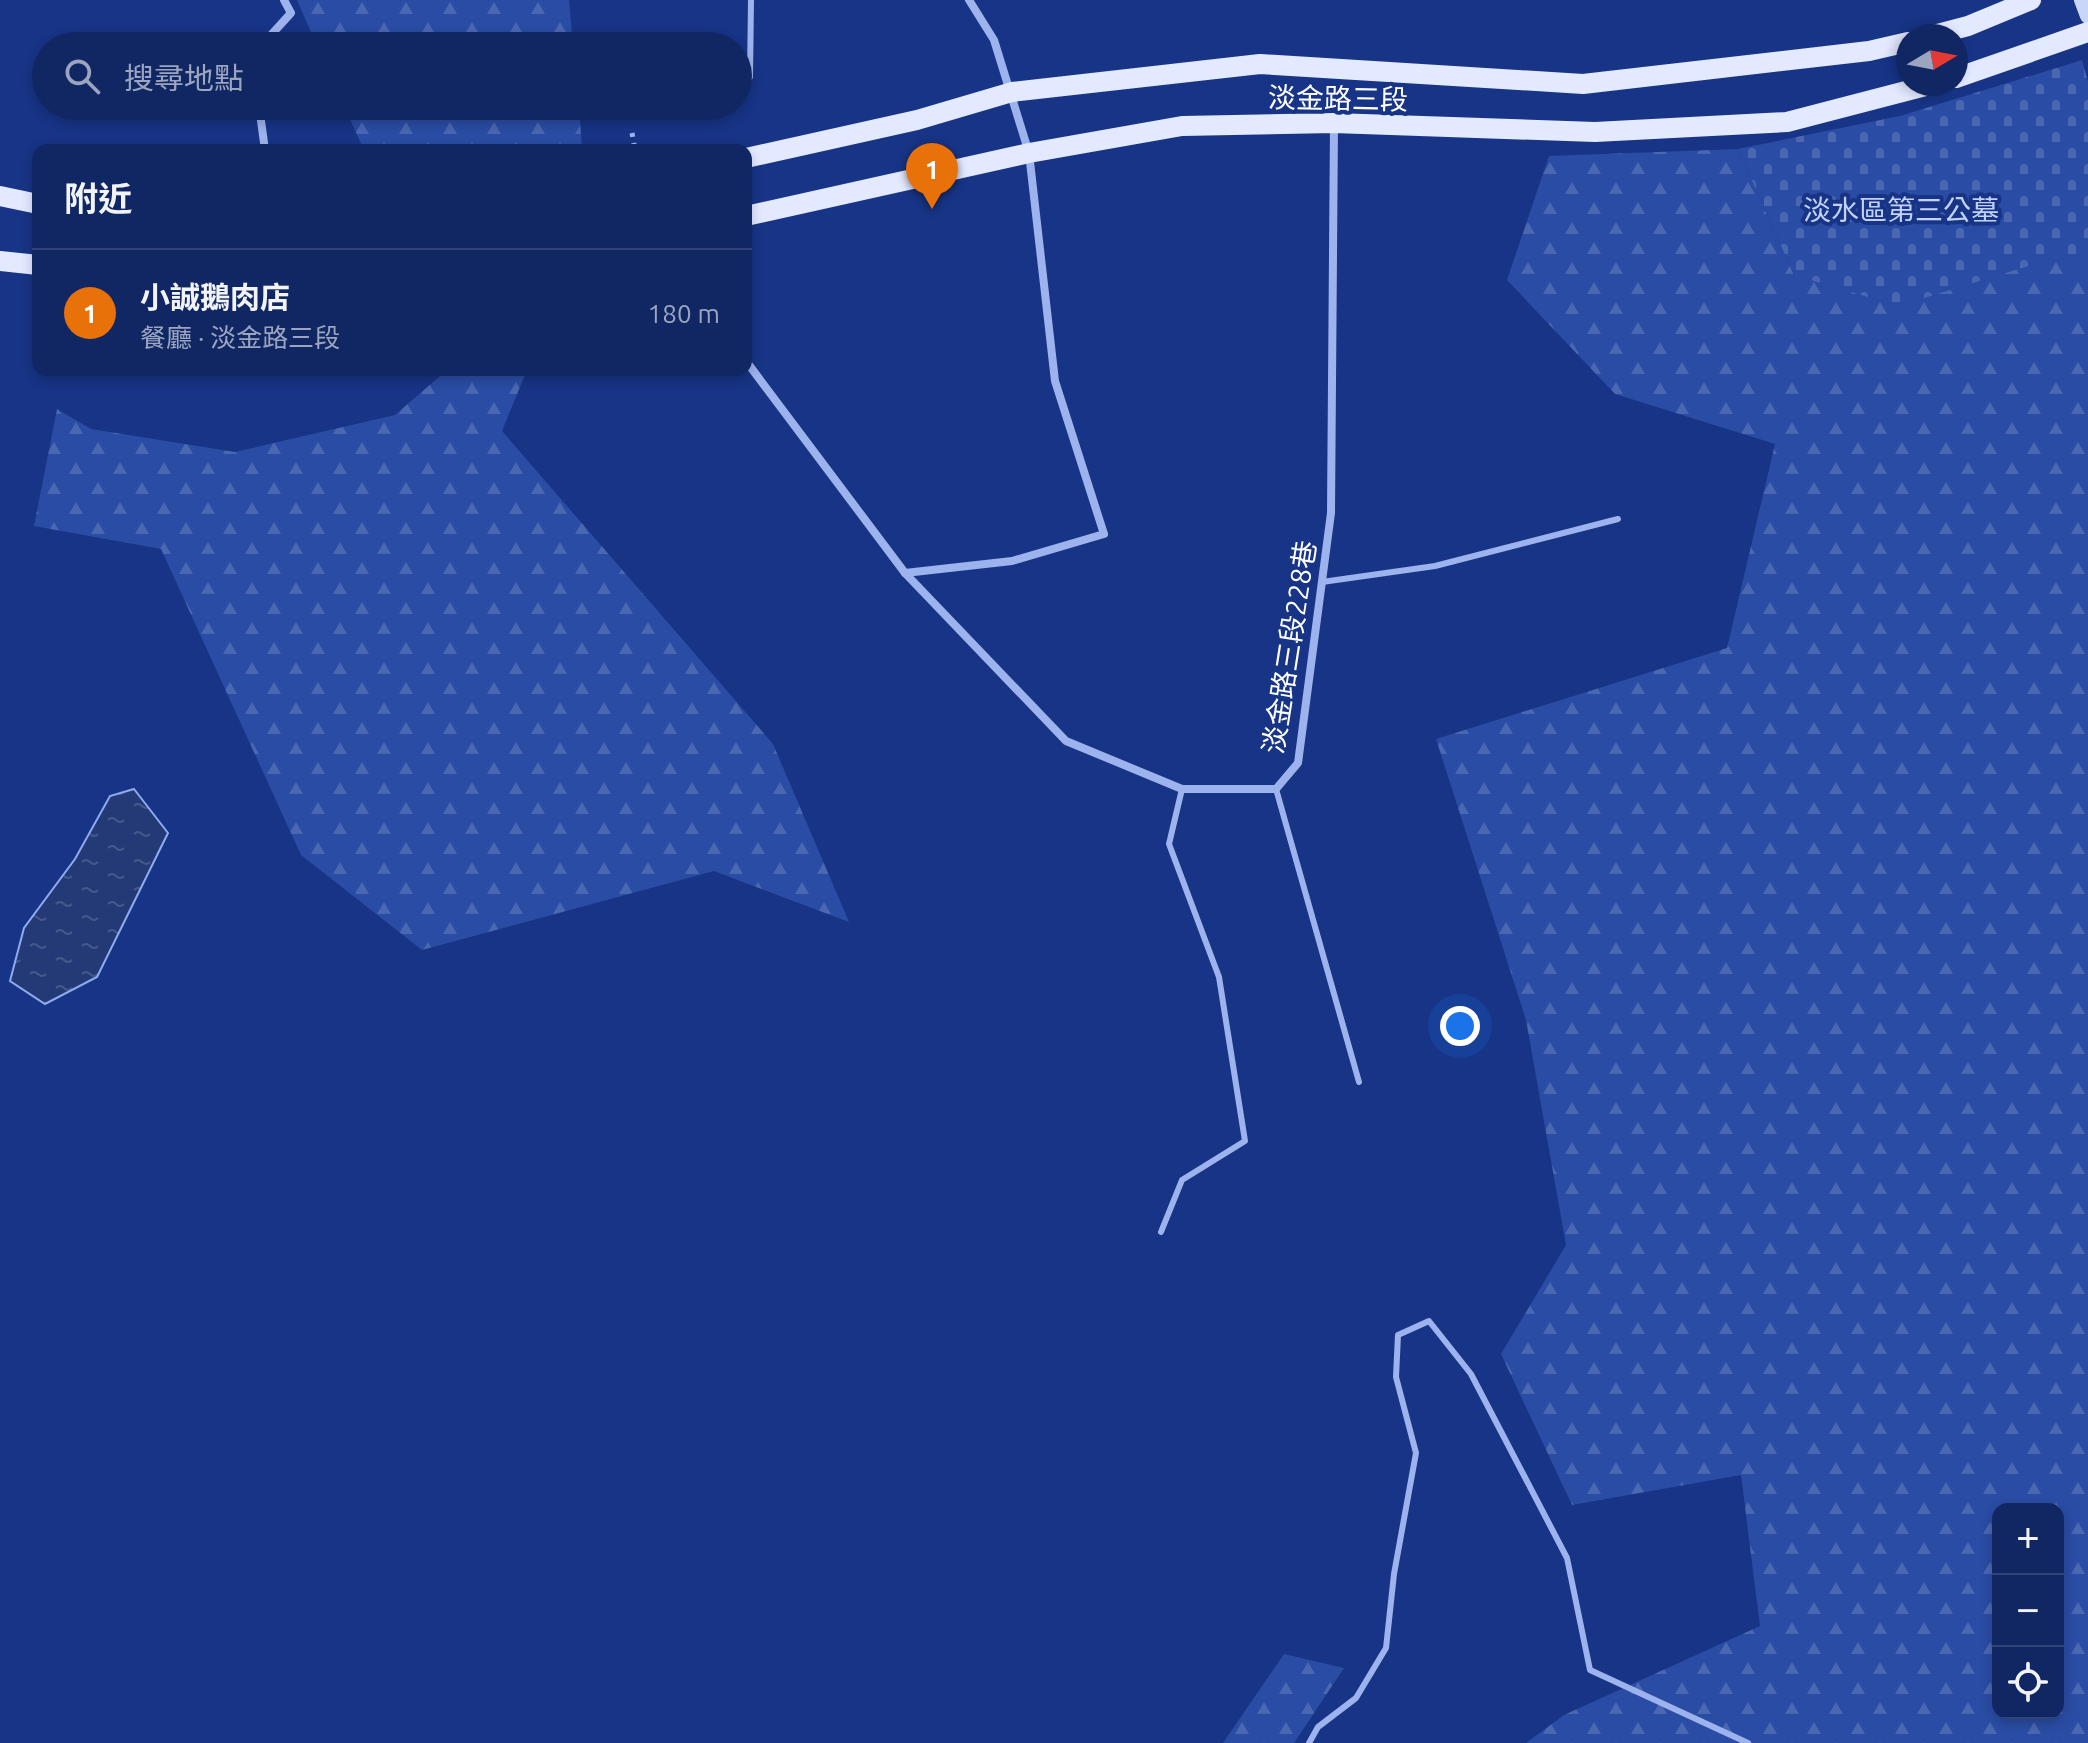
<!DOCTYPE html>
<html lang="zh-TW">
<meta charset="utf-8">
<style>
body{margin:0;font-family:Ubuntu,"Noto Sans TC",sans-serif;background:#1e336d;color:#f1f3f6}
.controls{position:absolute;right:24px;bottom:24px;display:grid;overflow:hidden;border-radius:16px;box-shadow:0 4px 12px #0003}
.controls button{width:72px;height:72px;display:grid;place-items:center;padding:0;border:0;border-bottom:2px solid #304478;background:#112764;color:#f1f3f6;font:40px sans-serif}
.compass{position:absolute;left:1896px;top:24px;width:72px;height:72px;border-radius:50%;background:#112764;box-shadow:0 4px 12px #0003;rotate:80deg}
.you{position:absolute;left:1460px;top:1026px;width:28px;height:28px;margin:-20px;border:6px solid #fff;border-radius:50%;background:#1a73e8;box-shadow:0 0 0 12px #1a73e833}
.badge{display:grid;place-items:center;width:52px;height:52px;border-radius:50%;background:#8bbbb9;color:#fff;font-size:26px;font-weight:700}
.pin{position:absolute;translate:-50% -66px;filter:drop-shadow(0 2px 4px #0008)}
.pin::after{content:'';position:absolute;top:42px;width:28px;height:24px;background:inherit;clip-path:polygon(0 0,100% 0,50% 100%)}
.list{margin:0;padding:0;list-style:none}
h2{display:flex;justify-content:space-between;align-items:center;height:104px;margin:0;padding:0 32px;font-size:34px}
h2 small{font-size:26px;font-weight:400;color:#9ca5bf}
.list li{display:grid;grid-template-columns:52px 1fr auto;gap:24px;align-items:center;box-sizing:border-box;height:128px;padding:0 32px;border-top:2px solid #304478}
.list b{display:block;font-size:30px;white-space:nowrap}
.list p{margin:0;font-size:26px;white-space:nowrap;color:#9ca5bf}
.list em{font-size:26px;font-style:normal;color:#9ca5bf}
.icon{flex:none;width:44px;height:44px;fill:none;stroke:currentColor;stroke-width:2;stroke-linecap:round;stroke-linejoin:round}
.map{position:relative;flex:none;width:2088px;height:1743px;overflow:hidden}
.search{position:absolute;background:#112764;box-shadow:0 4px 12px #0003;left:32px;top:32px;width:720px;height:88px;display:flex;align-items:center;gap:20px;box-sizing:border-box;padding:0 28px;border-radius:44px;color:#9ca5bf;font-size:30px}
.panel{position:absolute;background:#112764;box-shadow:0 4px 12px #0003;left:32px;top:144px;width:720px;height:232px;border-radius:16px}
.map>svg:first-child{display:block}
.forest{fill:url(#forest-firs);fill-rule:evenodd}
.cemetery{fill:url(#cemetery-stones)}
.water{fill:url(#water-ripples);stroke:#8fabf0;stroke-width:2}
.lines{fill:none;stroke-linecap:round;stroke-linejoin:round}
.path{stroke:#9db3ed;stroke-width:5;stroke-dasharray:4 6;stroke-linecap:butt}
.lane{stroke:#9db3ed;stroke-width:6}
.street{stroke:#9db3ed;stroke-width:8}
.secondary{stroke:#cad6f9;stroke-width:16}
.primary{stroke:#e3e9ff;stroke-width:20}
.labels{text-anchor:middle;dominant-baseline:central;stroke-width:8;stroke-linejoin:round;paint-order:stroke}
.street-label{font-size:28px;fill:#fff;stroke:#173486}
.park-label{font-size:28px;fill:#c2d2fa;stroke:#173486}
</style>
<div class="map">
<svg width="2088" height="1743" viewBox="0 0 2088 1743">
<defs>
<pattern id="forest-firs" width="22" height="20" patternUnits="userSpaceOnUse" patternTransform="scale(2)"><rect width="22" height="20" fill="#2a4ca4"/><path d="M5 1l3.5 6h-7zM16 11l3.5 6h-7z" fill="#4a67b2"/></pattern>
<pattern id="cemetery-stones" width="16" height="16" patternUnits="userSpaceOnUse" patternTransform="scale(2)"><rect width="16" height="16" fill="#2a4ca4"/><path d="M2 7V4a2 2 0 0 1 4 0v3zM10 15v-3a2 2 0 0 1 4 0v3z" fill="#4a67b2"/></pattern>
<pattern id="water-ripples" width="26" height="14" patternUnits="userSpaceOnUse" patternTransform="scale(2)"><rect width="26" height="14" fill="#243a77"/><path d="M2 4q2-2 4 0t4 0M15 11q2-2 4 0t4 0" fill="none" stroke="#45588b"/></pattern>
</defs>
<rect width="100%" height="100%" fill="#173486"/>
<g class="forest">
<path d="M297,0H569L573,46H317Z"/>
<path d="M344,106H579L582,150H364Z"/>
<path d="M1738,149L1794,275L2088,253V1743H1526L1564,1715L1760,1626L1741,1475L1572,1505L1501,1354L1566,1245L1526,1020L1436,739L1727,648L1775,444L1615,394L1507,280L1549,156ZM1998,1509H2058V1713H1998Z"/>
<path d="M447,370H527L502,431L773,744L849,922L714,871L422,950L301,855L161,549L34,526L57,409L91,429L235,452L395,415Z"/>
<path d="M1284,1654L1344,1668L1294,1743H1223Z"/>
</g>
<path class="cemetery" d="M2082,60L2088,82V253L2054,258L1898,306L1794,275L1738,149L1900,116Z"/>
<path class="water" d="M134,789L168,833L97,977L45,1004L10,981L24,928L75,859L110,796Z"/>
<g class="lines">
<path class="path" d="M632,133L635,150"/>
<g class="lane">
<path d="M738,80L750,77L751,0"/>
<path d="M628,113L651,106"/>
<path d="M1322,582L1435,566L1618,519"/>
<path d="M1276,789L1359,1082"/>
<path d="M1161,1232L1182,1180L1245,1141L1219,977L1169,844L1182,789"/>
<path d="M1309,1743L1318,1727L1356,1698L1386,1648L1394,1574L1416,1453L1396,1377L1398,1335L1429,1321L1471,1374L1567,1558L1590,1670L1748,1743"/>
</g>
<g class="street">
<path d="M261,46L291,13L284,0"/>
<path d="M259,106L265,150"/>
<path d="M746,361L905,573L1066,741L1182,789H1276L1298,763L1331,513L1334,124"/>
<path d="M905,573L1012,561L1104,534L1055,381L1029,153L994,40L969,0"/>
</g>
<path class="secondary" d="M2082,0L2088,16"/>
<g class="primary">
<path d="M1930,36L1968,26L2031,0"/>
<path d="M1956,78L2088,32"/>
<path d="M746,158L917,120L1012,92L1260,64L1583,84L1869,51L1908,42"/>
<path d="M0,196L38,204"/>
<path d="M746,216L1029,153L1182,126L1334,123L1595,132L1787,122L1933,84"/>
<path d="M0,261L38,265"/>
</g>
</g>
<g class="labels">
<g class="street-label">
<text transform="translate(1338 98) rotate(1)">淡金路三段</text>
<text transform="translate(1289 647) rotate(-81)">淡金路三段228巷</text>
</g>
<g class="park-label">
<text x="1901" y="209">淡水區第三公墓</text>
</g>
</g>
</svg>
<div class="controls">
<button>+</button>
<button>−</button>
<button><svg class="icon" aria-label="locate" viewBox="0 0 24 24"><circle cx="12" cy="12" r="6"/><path d="M12 2v4M12 18v4M2 12h4M18 12h4"/></svg></button>
</div>
<svg class="compass" viewBox="-18 -18 36 36"><path d="M0-13l5 13h-10z" fill="#e53935"/><path d="M0 13l5-13h-10z" fill="#9ca5bf"/></svg>
<div class="you"></div>
<div class="pin badge" style="left:932px;top:209px;background:#e8710a">1</div>
<div class="search"><svg class="icon" aria-label="search" viewBox="0 0 24 24"><circle cx="10" cy="10" r="6"/><path d="M15 15l6 6"/></svg>搜尋地點</div>
<section class="panel">
<h2>附近<small></small></h2>
<ul class="list">
<li><span class="badge" style="background:#e8710a">1</span><div><b>小誠鵝肉店</b><p>餐廳 · 淡金路三段</p></div><em>180 m</em></li>
</ul>
</section>
</div>
